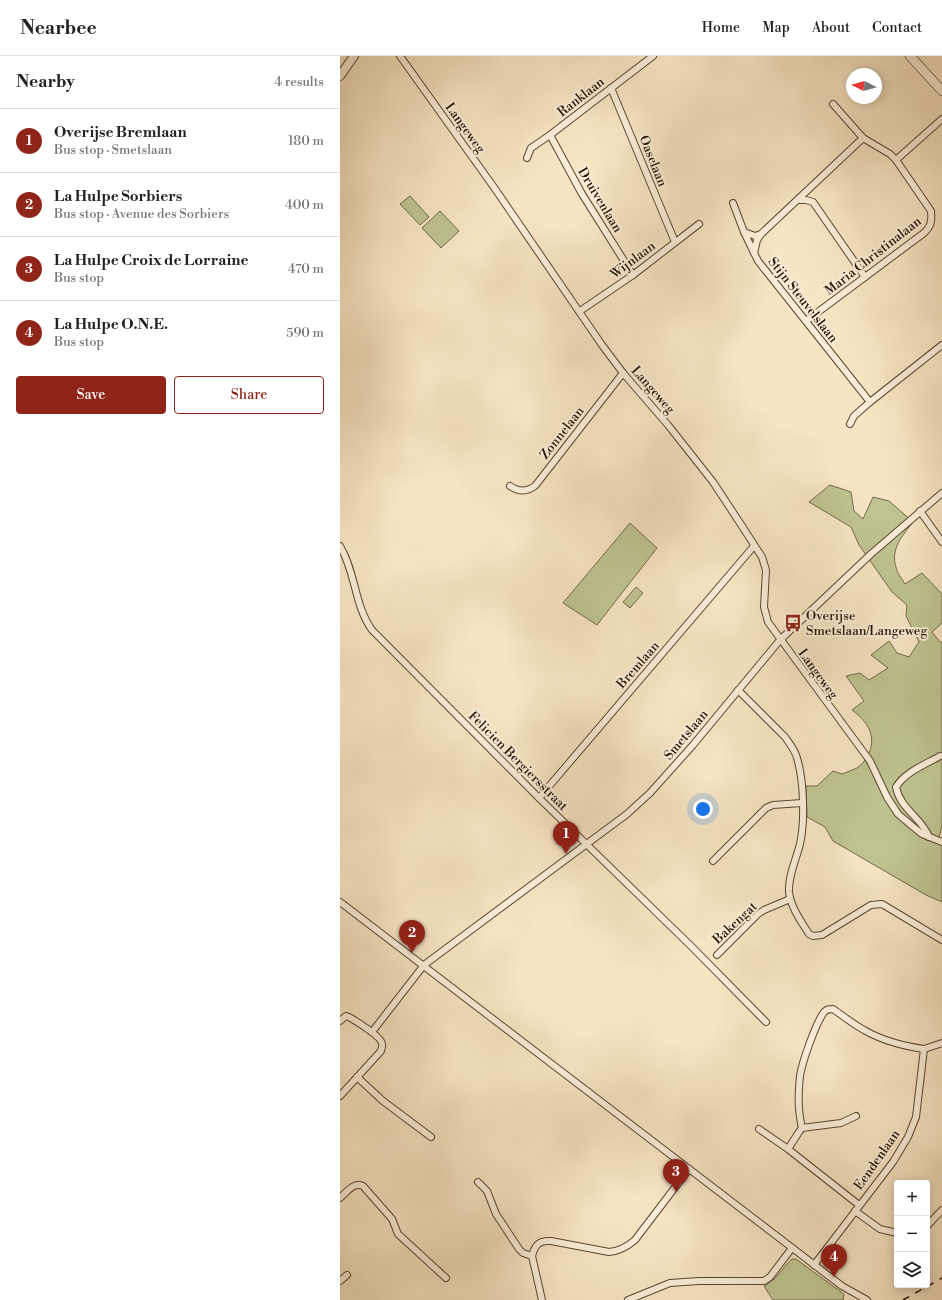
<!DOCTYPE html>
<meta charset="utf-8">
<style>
body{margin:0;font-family:"Libre Bodoni",serif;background:#f2f2f2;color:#222}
.controls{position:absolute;right:12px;bottom:12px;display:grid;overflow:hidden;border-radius:4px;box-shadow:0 2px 10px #0003}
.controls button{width:36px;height:36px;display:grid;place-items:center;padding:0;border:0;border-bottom:1px solid #e0e0e0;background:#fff;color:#222;font:20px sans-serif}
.compass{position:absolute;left:506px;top:12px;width:36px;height:36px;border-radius:50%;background:#fff;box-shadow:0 2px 10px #0003;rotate:276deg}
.you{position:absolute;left:363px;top:753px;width:14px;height:14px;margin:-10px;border:3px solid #fff;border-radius:50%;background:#1a73e8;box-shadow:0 0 0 6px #1a73e833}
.badge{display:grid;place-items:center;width:26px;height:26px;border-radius:50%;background:#8f2418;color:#fff;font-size:13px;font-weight:700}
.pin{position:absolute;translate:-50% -33px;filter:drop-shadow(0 1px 2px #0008)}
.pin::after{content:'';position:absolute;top:21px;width:14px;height:12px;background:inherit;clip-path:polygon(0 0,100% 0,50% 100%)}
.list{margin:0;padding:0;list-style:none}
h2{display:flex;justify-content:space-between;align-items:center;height:52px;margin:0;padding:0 16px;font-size:17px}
h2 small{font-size:13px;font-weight:400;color:#767676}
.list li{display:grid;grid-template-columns:26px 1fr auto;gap:12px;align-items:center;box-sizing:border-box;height:64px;padding:0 16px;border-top:1px solid #e0e0e0}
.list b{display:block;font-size:15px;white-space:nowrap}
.list p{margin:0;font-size:13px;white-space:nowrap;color:#767676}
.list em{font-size:13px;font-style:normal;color:#767676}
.actions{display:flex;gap:8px;padding:12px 16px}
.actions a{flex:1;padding:9px 0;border:1px solid #8f2418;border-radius:4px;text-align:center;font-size:14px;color:#8f2418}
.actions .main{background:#8f2418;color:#fff}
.icon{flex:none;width:22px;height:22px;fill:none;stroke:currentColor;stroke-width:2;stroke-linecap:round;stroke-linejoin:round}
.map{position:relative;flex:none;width:602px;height:1244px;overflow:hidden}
header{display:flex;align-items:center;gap:24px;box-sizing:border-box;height:56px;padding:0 20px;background:#fff;border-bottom:1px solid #e0e0e0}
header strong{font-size:19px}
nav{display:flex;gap:22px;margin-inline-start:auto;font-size:14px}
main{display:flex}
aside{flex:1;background:#fff}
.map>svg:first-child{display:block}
.green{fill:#bfc392;stroke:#726a4a}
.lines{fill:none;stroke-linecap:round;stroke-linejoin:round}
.minor-casing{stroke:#594632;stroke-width:8}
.tertiary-casing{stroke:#594632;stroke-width:10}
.secondary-casing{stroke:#241201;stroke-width:10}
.minor{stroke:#faedd8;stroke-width:6}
.tertiary{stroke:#faedd8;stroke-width:8}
.secondary{stroke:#faedd8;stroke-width:9}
.rail{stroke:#241201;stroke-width:1.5;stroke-dasharray:7 7;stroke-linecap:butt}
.labels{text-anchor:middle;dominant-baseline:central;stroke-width:4;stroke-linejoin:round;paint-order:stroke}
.street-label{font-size:13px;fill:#241201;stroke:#faedd8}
.poi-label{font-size:13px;fill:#241201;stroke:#faedd8;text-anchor:start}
</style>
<header>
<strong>Nearbee</strong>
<nav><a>Home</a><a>Map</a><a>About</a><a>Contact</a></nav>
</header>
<main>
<aside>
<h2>Nearby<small>4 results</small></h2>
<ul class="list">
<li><span class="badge">1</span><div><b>Overijse Bremlaan</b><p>Bus stop · Smetslaan</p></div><em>180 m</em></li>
<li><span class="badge">2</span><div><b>La Hulpe Sorbiers</b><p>Bus stop · Avenue des Sorbiers</p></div><em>400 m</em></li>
<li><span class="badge">3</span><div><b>La Hulpe Croix de Lorraine</b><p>Bus stop</p></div><em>470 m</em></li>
<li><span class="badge">4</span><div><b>La Hulpe O.N.E.</b><p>Bus stop</p></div><em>590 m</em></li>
</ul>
<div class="actions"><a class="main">Save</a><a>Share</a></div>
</aside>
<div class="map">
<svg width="602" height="1244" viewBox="0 0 602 1244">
<rect width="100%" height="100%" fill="#f7e4c3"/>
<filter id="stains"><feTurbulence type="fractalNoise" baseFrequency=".005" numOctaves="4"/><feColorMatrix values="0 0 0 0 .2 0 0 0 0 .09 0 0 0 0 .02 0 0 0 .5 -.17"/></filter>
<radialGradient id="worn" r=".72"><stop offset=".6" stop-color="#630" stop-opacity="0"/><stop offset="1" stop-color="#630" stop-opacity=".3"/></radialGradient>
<g class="green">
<path d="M70,140L89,161L80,169L60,148Z"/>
<path d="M100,155L119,175L101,192L82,172Z"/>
<path d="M490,429L511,436L514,455L523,463L533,441L549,445L573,466C563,479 550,493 556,511C557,517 562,523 565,528L582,517L602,538V567L592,576L600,586H602V769L599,782L602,784V846L586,839L493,785L485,771L467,761L466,730H477L493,715L502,718C507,716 512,714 517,712C523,708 526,703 529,697C537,679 526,664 512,654L524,645L506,620L520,617L529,624L548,612L531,599L549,585L557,597L569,601L579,586L566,560L567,549L552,536L519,489L511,471L469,446Z"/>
<path d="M290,467L317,492L257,569L223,547Z"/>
<path d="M296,531L303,537L290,552L283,546Z"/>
<path d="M452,1203H456L504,1238L503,1244H433L424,1230C438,1223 441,1213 452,1203Z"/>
</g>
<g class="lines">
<g class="minor-casing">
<g id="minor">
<path d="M60,0L153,130L262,289L283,317L328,369L373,426L400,467L422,501L426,514L424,551L428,566L530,705L547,741L558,758L571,769L582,778L602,786"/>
<path d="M271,32L335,186"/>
<path d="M210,79L242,138L293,219"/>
<path d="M187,102L191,92L210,79L313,0"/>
<path d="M556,104L602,63"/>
<path d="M458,144H466L473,146L525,221"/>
<path d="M393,147L404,176L418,205L530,346"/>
<path d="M404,176L415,180L421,178L523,82"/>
<path d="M414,197L417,184L421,178"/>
<path d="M240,255L293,219L359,168"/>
<path d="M466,265L584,177C591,170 592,166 591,155L556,104L550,98L523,82L493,48"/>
<path d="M510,368L514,360L530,346L602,289"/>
<path d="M170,430C179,436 186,436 195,430L283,317"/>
<path d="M580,455L602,486"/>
<path d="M0,490C16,517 14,549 32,574L199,742L351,890L426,966"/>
<path d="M398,634L445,681C450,688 455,694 457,702C464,725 465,766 460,788C456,804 448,820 449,836C451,852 461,865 469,878L473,880L482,879L531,849L542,848L602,884"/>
<path d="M199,742L414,490"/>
<path d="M589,781C582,762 560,753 556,731C565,716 586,708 600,700"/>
<path d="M373,805L426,752L433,749L462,747"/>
<path d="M0,846L502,1230L527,1244"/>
<path d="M377,899L418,858L424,854L450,843"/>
<path d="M0,965L6,960L9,961C16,965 42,981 42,988C43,990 41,993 41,995L0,1040"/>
<path d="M32,976L84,909L287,758L310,737L353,689L440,584L531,498L602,437"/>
<path d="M17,1021L43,1045L91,1081"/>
<path d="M462,1072L501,1067L516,1060"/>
<path d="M419,1073L448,1093"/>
<path d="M138,1126L147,1135L156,1158L179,1193L183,1197L192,1200"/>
<path d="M0,1142C7,1136 13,1126 23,1130L52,1163L58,1178L106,1222"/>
<path d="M519,1149L448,1093L459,1076L462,1072C458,1056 458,1037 460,1020C462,1006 476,967 484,956C487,953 489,953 493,953C503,960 513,968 524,974C543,985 563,990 584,993"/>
<path d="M515,1155L540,1173L557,1177"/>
<path d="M587,1170L602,1154"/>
<path d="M474,1209L553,1106L568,1081L576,1061L584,993L602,987"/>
<path d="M0,1225L7,1219"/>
<path d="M202,1244L192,1200C195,1189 199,1184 211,1185L269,1196C280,1195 287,1191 295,1184L349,1113"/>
<path d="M288,1244L330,1227L359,1225H424L430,1221L452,1192"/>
</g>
</g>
<g class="tertiary-casing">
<path id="tertiary" d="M0,20L14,0"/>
</g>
<g class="secondary-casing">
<path id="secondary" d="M570,0L602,35"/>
</g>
<use href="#minor" class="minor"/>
<use href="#tertiary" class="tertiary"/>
<use href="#secondary" class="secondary"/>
<path class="rail" d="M563,1244L602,1222"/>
</g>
<defs>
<g id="bus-bare" transform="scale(1.38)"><path d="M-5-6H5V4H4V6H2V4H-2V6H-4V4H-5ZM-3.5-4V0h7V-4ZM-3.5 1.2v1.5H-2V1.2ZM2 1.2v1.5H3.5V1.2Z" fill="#8f2418" stroke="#faedd8" stroke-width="2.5" paint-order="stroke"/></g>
</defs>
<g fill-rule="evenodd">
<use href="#bus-bare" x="453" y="567"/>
</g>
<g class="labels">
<g class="street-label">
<text transform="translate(241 41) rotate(-38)">Ranklaan</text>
<text transform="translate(125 72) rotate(54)">Langeweg</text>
<text transform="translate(313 105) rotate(68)">Oaselaan</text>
<text transform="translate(260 144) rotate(59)">Druivenlaan</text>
<text transform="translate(533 200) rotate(-38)">Maria Christinalaan</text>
<text transform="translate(293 204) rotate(-37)">Wijnlaan</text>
<text transform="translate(463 244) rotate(52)">Stijn Steuvelslaan</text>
<text transform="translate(313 334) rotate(49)">Langeweg</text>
<text transform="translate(222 377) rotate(-52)">Zonnelaan</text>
<text transform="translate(298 609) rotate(-49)">Bremlaan</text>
<text transform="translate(478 618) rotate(54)">Langeweg</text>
<text transform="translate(346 679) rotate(-50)">Smetslaan</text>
<text transform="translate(178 705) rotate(45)">Felicien Bergiersstraat</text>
<text transform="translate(395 867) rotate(-43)">Bakengat</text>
<text transform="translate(537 1104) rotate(-55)">Eendenlaan</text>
</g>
<g class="poi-label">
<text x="466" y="560">Overijse<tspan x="466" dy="15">Smetslaan/Langeweg</tspan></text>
</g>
</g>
<rect width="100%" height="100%" filter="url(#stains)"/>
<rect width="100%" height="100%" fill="url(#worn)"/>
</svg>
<div class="controls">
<button>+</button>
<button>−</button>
<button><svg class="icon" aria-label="layers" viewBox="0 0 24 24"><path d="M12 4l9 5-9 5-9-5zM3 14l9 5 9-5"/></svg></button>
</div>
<svg class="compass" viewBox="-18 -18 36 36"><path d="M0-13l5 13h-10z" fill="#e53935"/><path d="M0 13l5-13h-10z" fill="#767676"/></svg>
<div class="you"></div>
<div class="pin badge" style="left:226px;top:798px">1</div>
<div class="pin badge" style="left:72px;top:897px">2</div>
<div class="pin badge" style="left:336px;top:1136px">3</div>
<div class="pin badge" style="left:494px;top:1221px">4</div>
</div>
</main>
